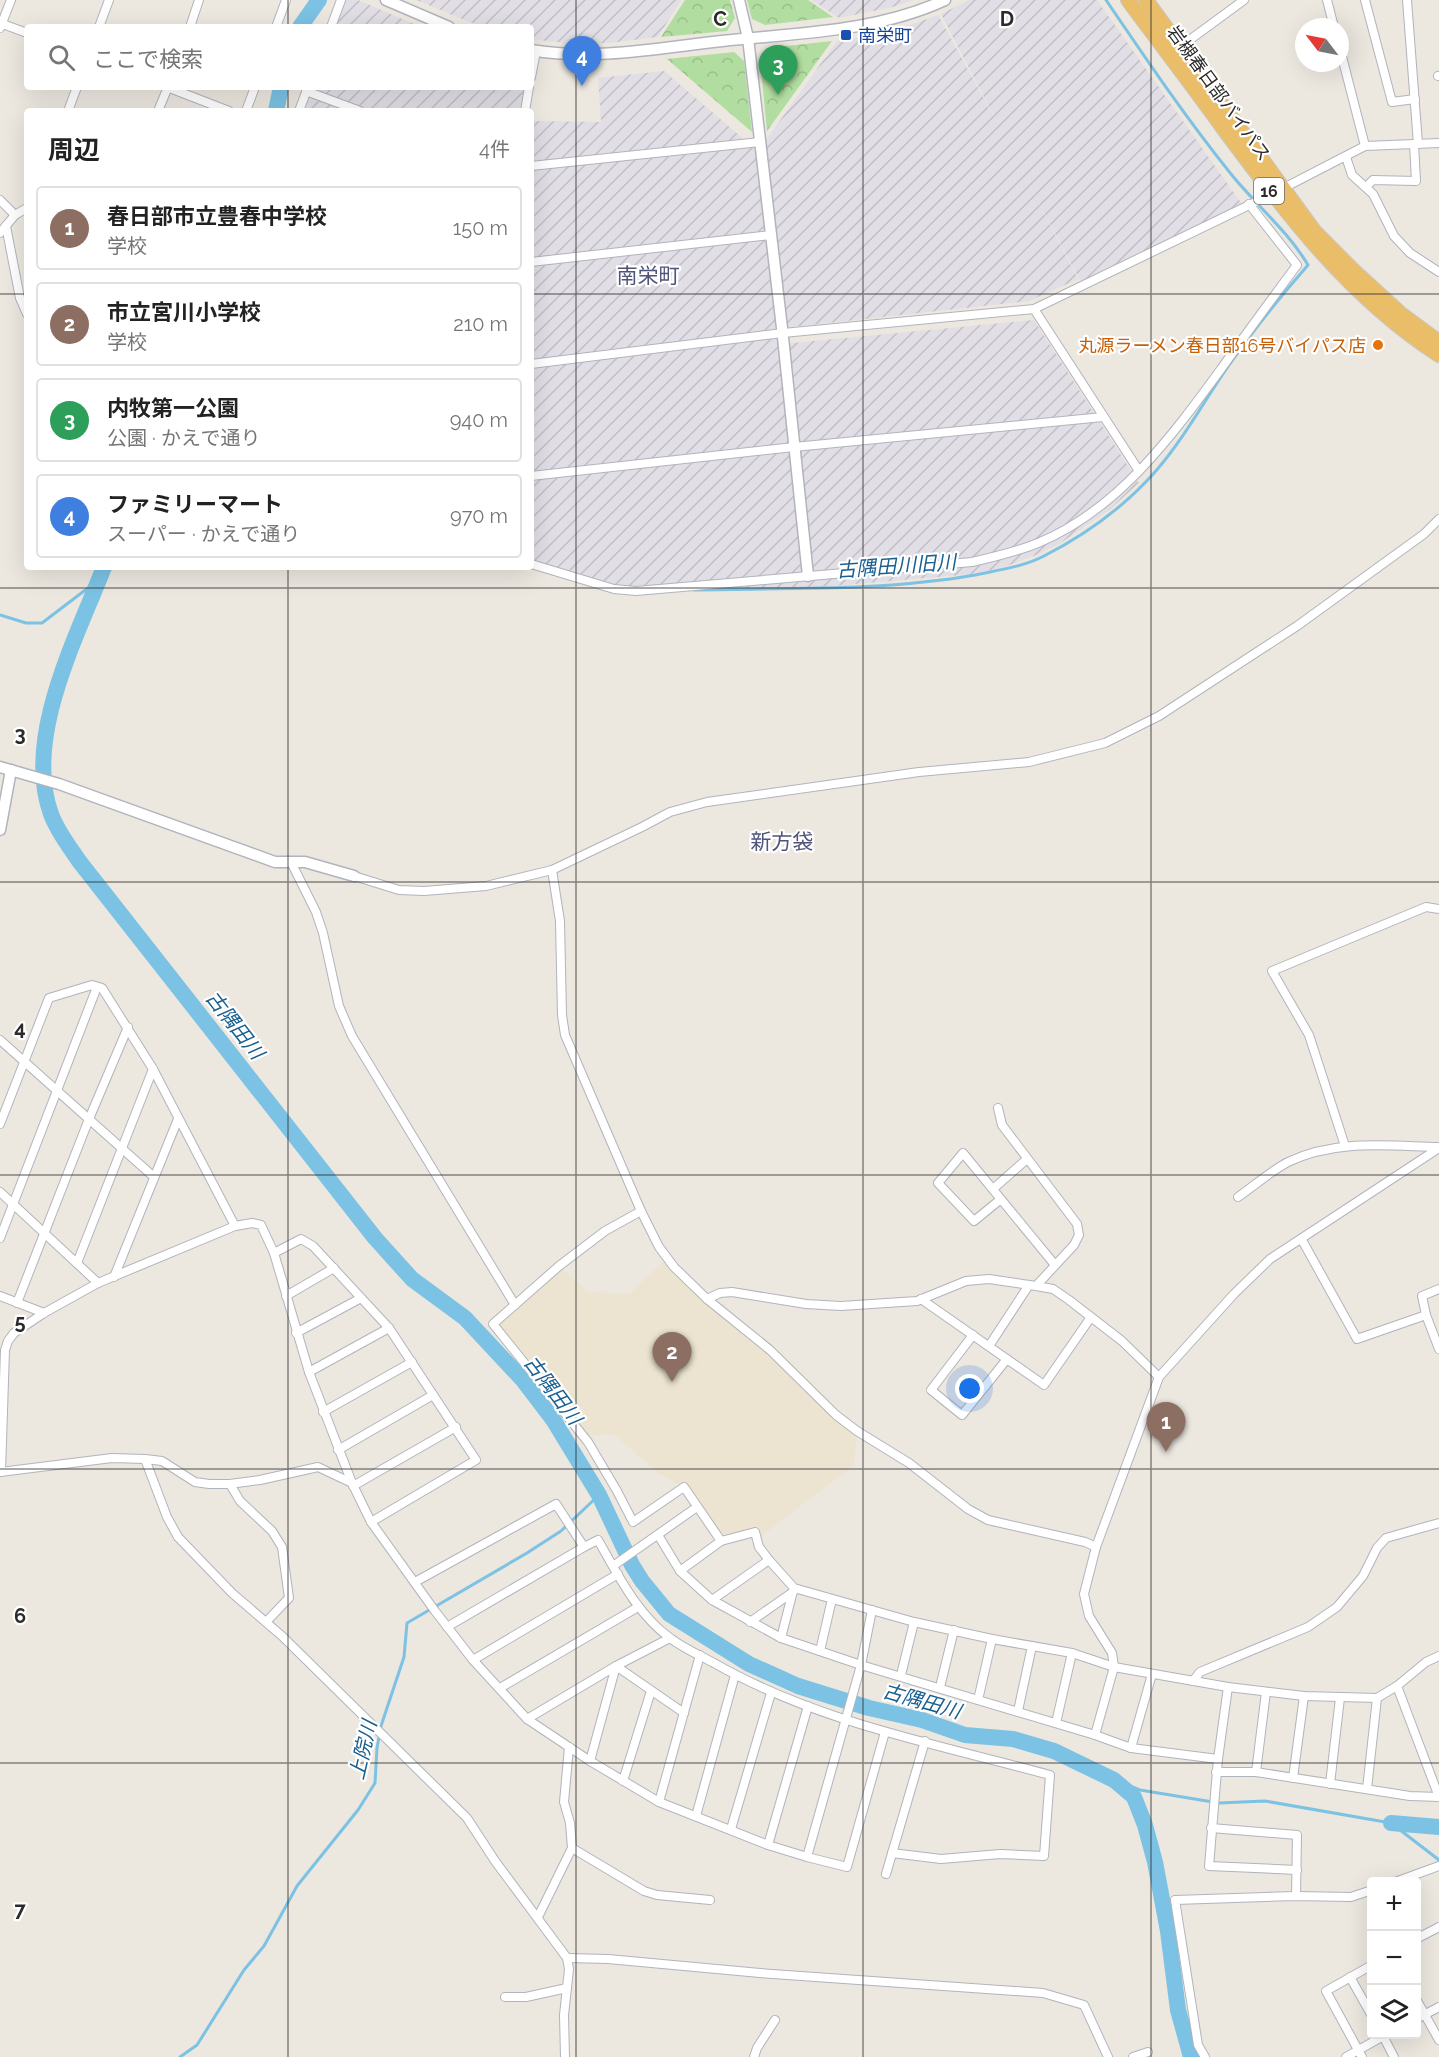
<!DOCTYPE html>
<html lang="ja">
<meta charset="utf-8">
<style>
body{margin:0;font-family:Raleway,"Noto Sans JP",sans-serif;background:#f6f6f6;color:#222}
.controls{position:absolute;right:18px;bottom:18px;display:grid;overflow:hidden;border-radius:6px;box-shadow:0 6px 24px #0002}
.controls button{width:54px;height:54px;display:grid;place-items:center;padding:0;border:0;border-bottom:2px solid #e0e0e0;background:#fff;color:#222;font:30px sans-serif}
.compass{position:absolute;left:1295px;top:18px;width:54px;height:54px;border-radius:50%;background:#fff;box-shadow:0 6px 24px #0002;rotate:302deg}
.you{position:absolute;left:970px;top:1389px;width:21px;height:21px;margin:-15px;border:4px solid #fff;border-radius:50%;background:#1a73e8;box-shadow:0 0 0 9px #1a73e833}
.badge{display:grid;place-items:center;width:39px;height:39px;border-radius:50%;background:#ea580c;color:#fff;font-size:20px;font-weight:700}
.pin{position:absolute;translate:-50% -50px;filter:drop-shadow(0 2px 3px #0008)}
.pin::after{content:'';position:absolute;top:32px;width:21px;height:18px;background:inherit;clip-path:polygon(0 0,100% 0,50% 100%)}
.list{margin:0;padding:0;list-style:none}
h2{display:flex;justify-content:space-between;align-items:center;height:78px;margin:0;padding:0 24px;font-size:26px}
h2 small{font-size:20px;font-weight:400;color:#767676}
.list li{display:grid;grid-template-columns:39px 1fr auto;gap:18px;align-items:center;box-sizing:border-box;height:84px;margin:0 12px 12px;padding:0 12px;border:2px solid #e0e0e0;border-radius:6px}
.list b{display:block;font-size:22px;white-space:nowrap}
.list p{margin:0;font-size:20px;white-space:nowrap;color:#767676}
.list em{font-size:20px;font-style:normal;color:#767676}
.icon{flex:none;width:33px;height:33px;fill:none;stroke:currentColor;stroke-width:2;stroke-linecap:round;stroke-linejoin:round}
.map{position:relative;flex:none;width:1439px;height:2057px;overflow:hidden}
.search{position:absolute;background:#fff;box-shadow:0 6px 24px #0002;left:24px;top:24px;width:510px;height:66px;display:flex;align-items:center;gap:15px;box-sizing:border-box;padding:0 21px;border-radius:6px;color:#767676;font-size:22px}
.panel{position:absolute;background:#fff;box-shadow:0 6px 24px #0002;left:24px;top:108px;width:510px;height:462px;border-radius:6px}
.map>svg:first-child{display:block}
.industrial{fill:url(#industrial-furrows)}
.education{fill:#ece4d0}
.forest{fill:url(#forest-crowns)}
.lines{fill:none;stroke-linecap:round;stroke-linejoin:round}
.stream{stroke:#7bc2e4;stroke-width:3}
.river{stroke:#7bc2e4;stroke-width:16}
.minor-casing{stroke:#b2b4bd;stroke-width:10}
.tertiary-casing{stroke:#b2b4bd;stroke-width:13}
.trunk-casing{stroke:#c8c8c8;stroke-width:16}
.minor{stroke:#fff;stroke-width:8}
.tertiary{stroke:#fff;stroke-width:10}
.trunk{stroke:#eabd68;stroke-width:14}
.grid{fill:none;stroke:#2b2b2b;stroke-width:1.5;stroke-opacity:0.55}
.transit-dot{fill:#1a4fb4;stroke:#fff;stroke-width:2}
.food-dot{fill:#e8710a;stroke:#fff;stroke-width:2}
.labels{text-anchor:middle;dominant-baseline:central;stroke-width:4.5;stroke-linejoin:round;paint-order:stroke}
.shield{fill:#fff;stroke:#6b6b6b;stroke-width:1.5}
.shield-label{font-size:16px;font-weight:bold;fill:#2b2b2b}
.transit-label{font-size:18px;fill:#164399;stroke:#fff;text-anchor:start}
.street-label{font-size:18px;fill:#2b2b2b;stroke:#fff}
.food-label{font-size:18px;fill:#c56008;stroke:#fff;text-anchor:end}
.water-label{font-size:20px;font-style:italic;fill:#196091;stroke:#fff}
.quarter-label{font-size:21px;fill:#4f5478;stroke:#fff}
.grid-label{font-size:20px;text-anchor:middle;font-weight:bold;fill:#2b2b2b;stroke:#fff;stroke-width:4.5;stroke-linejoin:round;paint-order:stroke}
</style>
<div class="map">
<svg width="1439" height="2057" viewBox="0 0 1439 2057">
<defs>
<pattern id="industrial-furrows" width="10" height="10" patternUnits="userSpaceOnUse" patternTransform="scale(1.5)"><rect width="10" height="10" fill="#e1dee5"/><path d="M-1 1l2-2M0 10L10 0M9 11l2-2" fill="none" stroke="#c1bfc5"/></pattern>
<pattern id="forest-crowns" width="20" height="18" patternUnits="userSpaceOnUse" patternTransform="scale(1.5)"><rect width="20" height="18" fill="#b1dda0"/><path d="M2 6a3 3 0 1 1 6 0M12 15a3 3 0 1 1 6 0" fill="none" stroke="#98be8a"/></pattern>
</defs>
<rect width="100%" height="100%" fill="#ece7df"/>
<g class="industrial">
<path d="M346,0H358L421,27H335Z"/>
<path d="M416,0H681L658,37L608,43L573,44L531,39V27H482Z"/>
<path d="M812,0H913L893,7L839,18Z"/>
<path d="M969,0H1097L1244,207L1083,286L1025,177L1078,279L1029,301L782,328L763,144L837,41L872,35L916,23L938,15L999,126L941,14Z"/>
<path d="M664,71L760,153L783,344L1034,320L1139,483L1109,510L1059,544L1039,554L1004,567L972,574L808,588L636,591L531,564V121L601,122L598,78Z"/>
<path d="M312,87H524L520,111H303Z"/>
</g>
<path class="education" d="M667,1258L857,1431L854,1465L757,1539L755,1533L721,1541L684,1487L658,1473L615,1435H582L493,1324L559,1266L588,1292L629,1294Z"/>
<g class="forest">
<path d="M685,0H730L735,18L727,31L661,37Z"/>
<path d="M747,0H808L833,17L765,25L752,19Z"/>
<path d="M832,41L767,131L760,59L768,48Z"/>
<path d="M734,52L744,61L752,132L667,59Z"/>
</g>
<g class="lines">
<g class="stream">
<path d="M694,590C787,588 884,591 975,575C998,570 1023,567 1044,556C1087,534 1123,508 1155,472C1183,440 1203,403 1227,368C1252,332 1280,297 1308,265C1288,231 1256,205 1231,174C1186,118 1146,59 1106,0"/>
<path d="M0,615L26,623H42L88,588L102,572L116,567"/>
<path d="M1114,1780L1140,1790L1219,1803L1265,1801L1391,1823L1439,1860"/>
<path d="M180,2057L197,2045L244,1970L264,1946L297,1886L358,1810L375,1783L377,1748L381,1726L404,1657L407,1623L527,1553L561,1531L599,1495"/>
</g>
<g class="river">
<path d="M300,27L319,0"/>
<path d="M276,111L281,87"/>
<path d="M104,567C77,637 23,738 51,814C57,831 69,846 79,861L375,1238L412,1279L465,1318L522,1379L554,1421L599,1495L632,1565L642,1581L669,1614L749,1664L798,1686L869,1708L922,1720L965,1735L1013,1739L1054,1751L1114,1780L1134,1797L1145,1825L1155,1862L1168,1931L1178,2010L1191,2057"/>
<path d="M1391,1823L1439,1827"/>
</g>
<g class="minor-casing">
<g id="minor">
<path d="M1327,0L1334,27"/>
<path d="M1365,0L1392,102L1415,99"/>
<path d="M1407,0L1418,144"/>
<path d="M0,23L27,33"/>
<path d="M99,27L109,0"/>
<path d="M190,27L199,0"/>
<path d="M276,27L286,0"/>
<path d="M331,27L341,0"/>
<path d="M0,28L11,0"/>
<path d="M1180,47L1244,0"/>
<path d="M1340,49L1365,146"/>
<path d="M1438,76H1439"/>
<path d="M531,77L536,51"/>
<path d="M167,87L229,111"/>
<path d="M306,91L360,111"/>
<path d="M68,111L77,87"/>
<path d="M158,111L168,87"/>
<path d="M246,111L255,87"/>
<path d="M299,111L308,87"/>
<path d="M525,111L529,87"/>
<path d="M1346,157L1352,175L1373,194L1394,236L1410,253L1439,272"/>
<path d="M531,166L760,142"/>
<path d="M1366,187L1373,180L1416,181L1414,144"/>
<path d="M0,200L15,215"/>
<path d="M6,226L20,298L27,314"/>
<path d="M0,233L15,215L27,208"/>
<path d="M531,262L771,235"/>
<path d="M1034,309L1139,471"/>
<path d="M531,364L783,333L1034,309L1272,194L1365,146L1439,143"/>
<path d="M531,476L794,447L1103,417"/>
<path d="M531,564L614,589L636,591L972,562C994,557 1016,552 1038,543C1118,510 1172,436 1221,369C1246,334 1271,300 1297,265L1249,204"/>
<path d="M291,862L316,912L323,933L339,1006L352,1036L515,1305"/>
<path d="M552,870L560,921L562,1015L565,1035L641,1211L659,1247L674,1267L707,1299L770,1350L836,1415L857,1431L909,1463L968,1509L988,1520L1085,1542L1096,1547"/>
<path d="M354,876L399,890L424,891L486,886L552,870L642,827L670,812L707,802L919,772L1029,762L1105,743L1159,716L1297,626L1424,534L1439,519"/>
<path d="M0,1040L154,1177"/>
<path d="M998,1108L1002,1125L1077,1224L1079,1235L1074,1245L1036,1286"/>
<path d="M0,1124L49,998L92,985L102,988L153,1069L235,1226"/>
<path d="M1345,1146L1309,1035L1272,971L1426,907L1439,909"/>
<path d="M993,1189L1027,1159"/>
<path d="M0,1192L98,1283"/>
<path d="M1238,1197C1255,1185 1271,1171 1288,1162C1336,1139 1388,1146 1439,1147"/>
<path d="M1001,1199L974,1221L938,1183L963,1153L1055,1265"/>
<path d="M641,1211L605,1231L559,1266L493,1324L588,1442L617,1491L633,1522L684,1487L721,1541L755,1532L759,1547L769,1560L794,1588L914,1622L992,1639L1072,1653L1114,1667L1228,1687L1304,1696L1377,1698L1397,1686L1426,1662L1439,1656"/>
<path d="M0,1238L97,987"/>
<path d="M1302,1240L1357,1339L1426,1315"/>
<path d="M274,1253L301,1239L313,1246L389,1328L476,1460L371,1522"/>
<path d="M77,1263L153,1069"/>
<path d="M114,1277L178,1119"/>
<path d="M1439,1289L1422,1296L1426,1315L1439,1349"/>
<path d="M0,1296L44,1313"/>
<path d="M286,1296L334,1268"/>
<path d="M707,1299L720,1293L732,1292L806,1304L841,1306L917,1301L966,1281L989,1279L1036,1286L1053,1289L1069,1300L1122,1341L1159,1377"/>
<path d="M921,1299L1044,1385L1091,1317"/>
<path d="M17,1303L89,1119L128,1027"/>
<path d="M296,1333L361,1298"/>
<path d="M973,1335L931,1390L962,1415L1007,1359"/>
<path d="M989,1346L1029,1285"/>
<path d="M309,1372L389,1328"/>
<path d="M323,1412L412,1362"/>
<path d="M338,1450L433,1395"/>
<path d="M145,1459L167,1517L178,1537L232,1593L282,1636L467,1818L495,1861L567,1958L569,1969L564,2015L565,2057"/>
<path d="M0,1472L112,1458L145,1459L162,1461L195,1482L209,1484H230L260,1480L318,1467L352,1483"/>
<path d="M1,1472L5,1350L8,1341L14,1333L44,1313L98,1283L235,1226L252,1223L261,1225L274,1253L309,1372L352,1483L371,1522L435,1611L473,1660L527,1719L590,1761L659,1802L768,1845L807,1857L847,1867L885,1732"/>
<path d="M230,1484L240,1501L272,1531L282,1547L289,1598L266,1622"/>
<path d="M353,1486L456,1427"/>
<path d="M658,1535L680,1571L721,1541"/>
<path d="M613,1566L697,1507"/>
<path d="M680,1571L712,1600L781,1638L861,1665L1095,1735L1131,1748L1218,1759"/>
<path d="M415,1582L556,1504L584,1547L598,1540C618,1575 637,1614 670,1638C683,1648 699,1655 714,1663C817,1722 936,1744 1050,1775L1044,1856L1000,1854L941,1859L892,1853"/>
<path d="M712,1600L769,1560"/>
<path d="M750,1622L793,1592"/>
<path d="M447,1627L584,1547"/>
<path d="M781,1638L793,1591"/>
<path d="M820,1651L832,1599"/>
<path d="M473,1660L618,1574"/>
<path d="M901,1675L914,1622"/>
<path d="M1193,1681L1200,1672L1308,1627L1337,1607L1363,1576L1377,1548L1386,1538L1439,1523"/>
<path d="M1397,1686L1439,1797"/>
<path d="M940,1687L954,1630"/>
<path d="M1228,1687L1218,1759L1209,1866L1297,1870"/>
<path d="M500,1688L638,1607"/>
<path d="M978,1700L992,1639"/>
<path d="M1018,1711L1032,1646"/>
<path d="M527,1719L616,1666L670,1638"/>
<path d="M1056,1723L1072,1653"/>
<path d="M1095,1735L1114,1667L1112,1653L1089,1616L1084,1594L1096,1547L1159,1377L1234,1294L1270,1259L1439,1148"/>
<path d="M1131,1748L1152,1674"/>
<path d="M590,1761L616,1666L684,1713"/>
<path d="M1216,1772H1256L1410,1796L1439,1797"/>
<path d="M1256,1772L1266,1692"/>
<path d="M1293,1778L1304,1696"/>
<path d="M623,1781L651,1691"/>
<path d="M1330,1784L1340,1698"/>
<path d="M1367,1789L1377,1698"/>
<path d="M659,1802L700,1655"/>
<path d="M696,1816L735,1675"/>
<path d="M1211,1828L1297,1835L1296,1896"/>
<path d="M731,1829L771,1693"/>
<path d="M768,1845L808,1706"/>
<path d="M572,1848L644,1891L657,1895L710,1900"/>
<path d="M807,1857L861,1665L872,1610"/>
<path d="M886,1874L925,1741"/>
<path d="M1395,1882L1439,1866"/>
<path d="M538,1917L572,1848L570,1823L564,1802L569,1747"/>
<path d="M1416,1939L1439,1927"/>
<path d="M567,1958L608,1959L760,1973L1043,1993L1084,2005L1108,2057"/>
<path d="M1350,1977L1372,2016"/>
<path d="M505,1997H526L567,1988"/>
<path d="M1416,1999L1439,2040"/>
<path d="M1416,2019L1439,2007"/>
<path d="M1382,2034L1394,2057"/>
<path d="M754,2057L757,2048L775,2020"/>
<path d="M1133,2057L1148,2052"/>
<path d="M1205,2057L1198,2045L1175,1900L1296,1896L1351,1897L1372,1890"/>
<path d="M1346,2057L1387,2034"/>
<path d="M1362,2057L1326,1991L1372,1965"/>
</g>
</g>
<g class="tertiary-casing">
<g id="tertiary">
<path d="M386,0L449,27"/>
<path d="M739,0L748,38L782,328L808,576"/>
<path d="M531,50C594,61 659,48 722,41C797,33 876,32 945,0"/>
<path d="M0,767L59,784L275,862H305L354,876"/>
<path d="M0,830L11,770"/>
</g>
</g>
<g class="trunk-casing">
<g id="trunk">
<path d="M1128,0C1160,43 1192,85 1223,128C1285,212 1350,298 1439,355"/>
<path d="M1146,0L1315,232L1355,272L1401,314L1439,342"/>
</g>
</g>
<use href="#minor" class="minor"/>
<use href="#tertiary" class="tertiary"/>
<use href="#trunk" class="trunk"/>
</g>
<path class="grid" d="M288,0V27M576,0V2057M863,0V2057M1151,0V2057M288,87V111M0,294H27M531,294H1439M288,567V2057M0,588H1439M0,882H1439M0,1175H1439M0,1469H1439M0,1763H1439"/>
<rect class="transit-dot" x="840" y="29" width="12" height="12" rx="3"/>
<circle class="food-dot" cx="1378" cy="345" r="6"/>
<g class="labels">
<rect class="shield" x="1254" y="178" width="30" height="26" rx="4.5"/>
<g class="shield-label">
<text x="1269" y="191">16</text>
</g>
<g class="transit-label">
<text x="858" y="35">南栄町</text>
</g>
<g class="street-label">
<text transform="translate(1219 93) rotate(54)">岩槻春日部バイパス</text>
</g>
<g class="food-label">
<text x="1366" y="345">丸源ラーメン春日部16号バイパス店</text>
</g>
<g class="water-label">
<text transform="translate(896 566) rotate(-4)">古隅田川旧川</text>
<text transform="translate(235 1025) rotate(52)">古隅田川</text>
<text transform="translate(553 1390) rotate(53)">古隅田川</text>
<text transform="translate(922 1701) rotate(16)">古隅田川</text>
<text transform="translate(363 1750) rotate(-77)">上院川</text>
</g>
<g class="quarter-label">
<text x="648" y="275">南栄町</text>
<text x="782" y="841">新方袋</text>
</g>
</g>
<g class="grid-label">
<text x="720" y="26">C</text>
<text x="1007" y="26">D</text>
<text x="20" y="741">3</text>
<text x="20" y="1035">4</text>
<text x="20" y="1329">5</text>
<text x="20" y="1623">6</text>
<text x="20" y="1917">7</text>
</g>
</svg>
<div class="controls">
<button>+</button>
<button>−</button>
<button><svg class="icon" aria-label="layers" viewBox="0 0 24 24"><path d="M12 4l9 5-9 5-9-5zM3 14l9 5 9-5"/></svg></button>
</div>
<svg class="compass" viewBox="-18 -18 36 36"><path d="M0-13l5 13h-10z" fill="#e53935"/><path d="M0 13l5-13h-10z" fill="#767676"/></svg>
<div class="you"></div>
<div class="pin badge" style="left:1166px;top:1452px;background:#8d6e63">1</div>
<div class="pin badge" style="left:672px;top:1382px;background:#8d6e63">2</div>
<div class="pin badge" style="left:778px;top:95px;background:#2e9e5b">3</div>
<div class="pin badge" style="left:582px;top:86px;background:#3f7fe0">4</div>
<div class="search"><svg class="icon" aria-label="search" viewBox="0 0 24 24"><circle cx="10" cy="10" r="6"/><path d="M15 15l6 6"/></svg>ここで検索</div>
<section class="panel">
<h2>周辺<small>4件</small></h2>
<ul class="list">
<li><span class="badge" style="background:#8d6e63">1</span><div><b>春日部市立豊春中学校</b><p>学校</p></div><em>150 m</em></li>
<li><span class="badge" style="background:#8d6e63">2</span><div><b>市立宮川小学校</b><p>学校</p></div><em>210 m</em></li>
<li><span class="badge" style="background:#2e9e5b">3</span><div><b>内牧第一公園</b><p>公園 · かえで通り</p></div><em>940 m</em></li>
<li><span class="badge" style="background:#3f7fe0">4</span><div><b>ファミリーマート</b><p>スーパー · かえで通り</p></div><em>970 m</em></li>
</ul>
</section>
</div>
